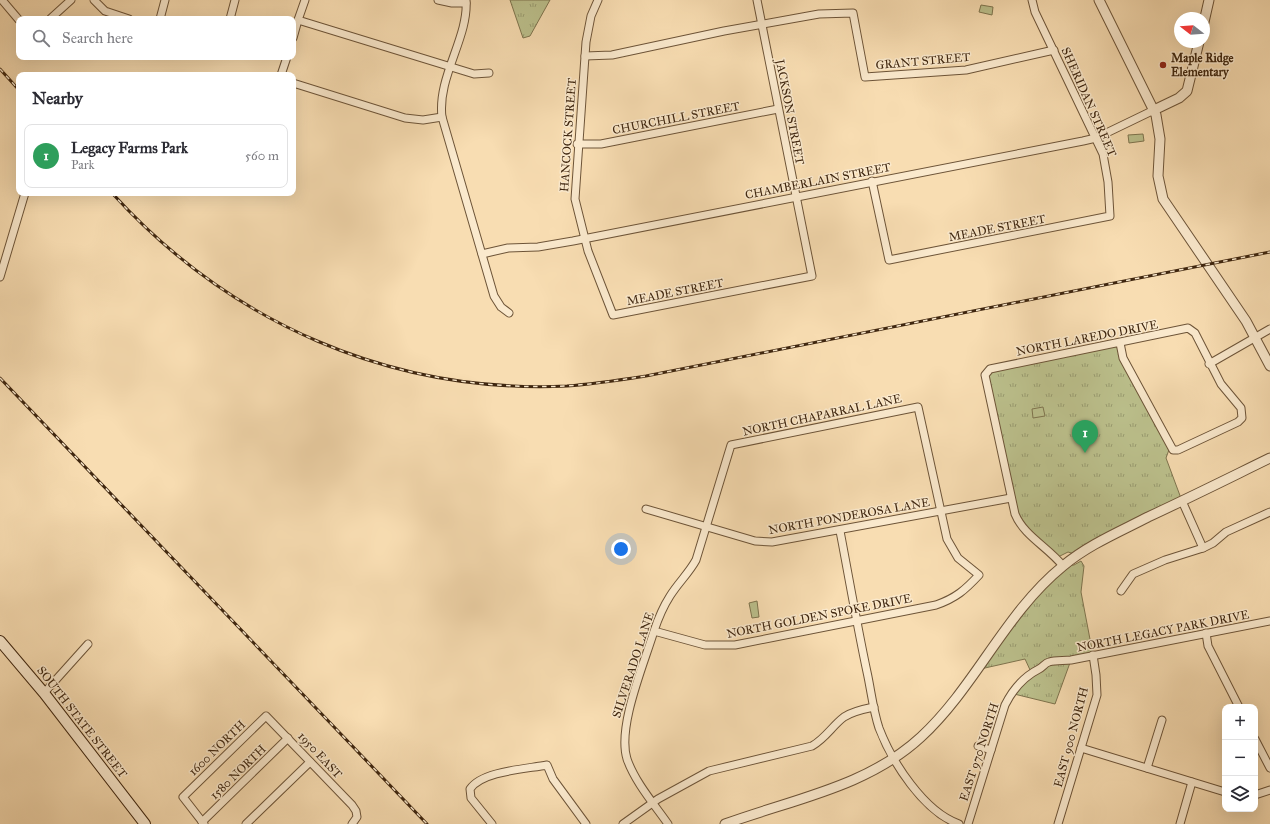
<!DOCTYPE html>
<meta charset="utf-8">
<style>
body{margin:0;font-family:"IM FELL Great Primer",serif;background:#f7f7f7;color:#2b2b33}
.controls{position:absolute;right:12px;bottom:12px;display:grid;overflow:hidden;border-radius:8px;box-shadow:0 4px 16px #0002}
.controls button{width:36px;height:36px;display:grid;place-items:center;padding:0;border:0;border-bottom:1px solid #e1e1e2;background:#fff;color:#2b2b33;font:20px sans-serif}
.compass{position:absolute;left:1174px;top:12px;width:36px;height:36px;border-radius:50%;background:#fff;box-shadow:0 4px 16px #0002;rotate:287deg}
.you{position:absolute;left:621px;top:549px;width:14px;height:14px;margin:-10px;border:3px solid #fff;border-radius:50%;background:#1a73e8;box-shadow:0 0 0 6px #1a73e833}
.badge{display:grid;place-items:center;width:26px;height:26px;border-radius:50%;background:#8f2418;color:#fff;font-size:13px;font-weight:700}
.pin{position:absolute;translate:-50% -33px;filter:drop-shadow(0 1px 2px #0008)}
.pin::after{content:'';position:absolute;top:21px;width:14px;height:12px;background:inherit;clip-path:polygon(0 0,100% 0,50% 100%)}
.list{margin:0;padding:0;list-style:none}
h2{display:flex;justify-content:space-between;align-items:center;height:52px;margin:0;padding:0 16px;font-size:17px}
h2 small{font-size:13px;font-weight:400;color:#7c7c81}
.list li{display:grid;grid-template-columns:26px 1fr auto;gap:12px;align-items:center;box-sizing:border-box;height:64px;margin:0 8px 8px;padding:0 8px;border:1px solid #e1e1e2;border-radius:8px}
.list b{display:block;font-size:15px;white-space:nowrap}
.list p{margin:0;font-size:13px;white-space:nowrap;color:#7c7c81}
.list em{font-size:13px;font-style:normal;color:#7c7c81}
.icon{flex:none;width:22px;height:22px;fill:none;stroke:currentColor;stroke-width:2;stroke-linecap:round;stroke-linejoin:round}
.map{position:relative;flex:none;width:1270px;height:824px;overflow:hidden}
.search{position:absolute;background:#fff;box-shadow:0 4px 16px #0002;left:16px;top:16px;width:280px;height:44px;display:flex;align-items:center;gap:10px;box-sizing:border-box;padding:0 14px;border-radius:8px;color:#7c7c81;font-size:15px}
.panel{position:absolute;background:#fff;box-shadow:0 4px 16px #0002;left:16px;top:72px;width:280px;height:124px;border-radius:8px}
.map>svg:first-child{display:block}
.park{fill:url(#park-tufts);stroke:#7e744e}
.pitch{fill:#bcc18d;stroke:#7e744e}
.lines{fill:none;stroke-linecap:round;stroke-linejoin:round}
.minor-casing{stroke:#6d5438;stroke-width:9}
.tertiary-casing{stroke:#6d5438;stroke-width:11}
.secondary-casing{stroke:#3f260f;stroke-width:12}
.minor{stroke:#fae9cd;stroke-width:7}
.tertiary{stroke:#fae9cd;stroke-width:9}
.secondary{stroke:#fae9cd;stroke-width:10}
.rail-casing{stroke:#3f260f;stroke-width:3}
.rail{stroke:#fae9cd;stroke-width:1.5;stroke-dasharray:4.5;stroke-linecap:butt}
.poi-dot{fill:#8f2418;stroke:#fae9cd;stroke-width:1.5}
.labels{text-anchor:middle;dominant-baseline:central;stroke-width:3;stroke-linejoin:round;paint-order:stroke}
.poi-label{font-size:12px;font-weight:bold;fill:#3f260f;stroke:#fae9cd;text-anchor:start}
.street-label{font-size:12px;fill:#3f260f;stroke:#fae9cd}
</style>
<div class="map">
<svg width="1270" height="824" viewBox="0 0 1270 824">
<defs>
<pattern id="park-tufts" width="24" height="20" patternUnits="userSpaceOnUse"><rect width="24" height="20" fill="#bcc18d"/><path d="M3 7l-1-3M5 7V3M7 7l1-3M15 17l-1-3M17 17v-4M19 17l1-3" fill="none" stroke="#9a9d72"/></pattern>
</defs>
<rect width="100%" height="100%" fill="#f8ddb2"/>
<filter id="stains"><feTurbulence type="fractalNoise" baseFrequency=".005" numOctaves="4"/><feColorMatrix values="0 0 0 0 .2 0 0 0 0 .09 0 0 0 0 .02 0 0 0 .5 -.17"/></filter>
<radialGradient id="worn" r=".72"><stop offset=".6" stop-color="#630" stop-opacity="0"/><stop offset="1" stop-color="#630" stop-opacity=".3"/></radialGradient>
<g class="park">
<path d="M510,0H550L530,36L523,38Z"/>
<path d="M1120,343L1170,447L1166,458L1182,501L1078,555L1068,552L1056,558L1019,524L987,371Z"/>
<path d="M1081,561L1084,566L1081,592L1093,655L1071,660L1055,704L1010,693L1031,672L1025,659L976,670L1007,627L1063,566L1074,565Z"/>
</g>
<g class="pitch">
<path d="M981,5L993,7L992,15L979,12Z"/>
<path d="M1143,134L1144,141L1129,143L1128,135Z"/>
<path d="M1043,407L1045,416L1033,418L1032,409Z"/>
<path d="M757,601L759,617L752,618L749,603Z"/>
</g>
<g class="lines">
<g class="minor-casing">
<g id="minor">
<path d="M2,0L19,20"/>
<path d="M94,0L105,11L129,19"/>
<path d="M305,0L298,20L474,74L489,73"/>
<path d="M438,0L452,3H466"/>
<path d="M466,0C469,37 437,77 442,117L494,296L501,307L509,313"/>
<path d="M598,0L591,16L586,42L575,199L588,251L613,315L812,276L757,0"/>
<path d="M50,19L71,0"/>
<path d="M160,19L165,0"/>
<path d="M230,19L235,0"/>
<path d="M293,38L298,20"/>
<path d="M585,56L612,55L724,31L819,14L853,13L865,77L966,70L1054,50"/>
<path d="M281,75L287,57"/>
<path d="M293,83L405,118L423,120L442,117"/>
<path d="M577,144H601L778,109"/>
<path d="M872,181L889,260L1110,216L1108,182L1103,154L1035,12L1032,0"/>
<path d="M482,254L508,248L538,247L573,241L1083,141L1096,138L1154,110"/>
<path d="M0,277L25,193"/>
<path d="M1209,364L1270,329"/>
<path d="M1182,501L1203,548"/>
<path d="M646,509L755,541L772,542L1011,498"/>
<path d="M840,531C849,578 857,625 867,672C871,690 873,710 879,728C892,762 924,812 959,824"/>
<path d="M1063,566C1048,547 1024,536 1015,514L985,375L990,369L1188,328L1195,333L1221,384L1241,408L1242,418L1238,422L1178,450H1173L1123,358L1120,343"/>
<path d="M1121,591L1133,574L1165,560L1203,548L1213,543L1226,532L1270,512"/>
<path d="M654,631L705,645H735L936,605C956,598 965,590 979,575L958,558L947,539L918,407L731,445L696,560C689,573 678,583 670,596C663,607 658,619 654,631C644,664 617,727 627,759C635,782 654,804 668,824"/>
<path d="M1206,633L1208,646L1239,707"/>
<path d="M44,693L88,644"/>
<path d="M1255,739L1270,768"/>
<path d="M978,746L991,750"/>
<path d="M1081,748L1225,792"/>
<path d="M1147,768L1162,720"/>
<path d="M1255,795L1270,790"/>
<path d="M202,822L288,738"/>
<path d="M204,824L183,797L266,716L352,805L356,811L357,817L352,824"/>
<path d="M246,824L310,762"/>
<path d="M492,824L471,798L470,789C482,771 526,769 547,765L553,779L586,824"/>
<path d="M623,824L658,799L709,771L812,746C826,738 832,726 844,717C853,711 864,709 874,707"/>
<path d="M968,824L1005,705C1013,689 1023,677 1039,669C1043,667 1045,663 1049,662C1056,660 1064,661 1071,660L1270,621"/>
<path d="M1058,824L1097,695L1096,675L1093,655"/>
<path d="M1180,824L1192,782"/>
</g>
</g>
<g class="tertiary-casing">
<g id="tertiary">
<path d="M1099,0L1156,115L1160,139L1158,176L1163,199L1246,321L1270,366"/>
<path d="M1204,22L1209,0"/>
<path d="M1154,110L1179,98L1187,91L1199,42"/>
<path d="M725,824C793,799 867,787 921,737C976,686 1005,613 1063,566C1088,545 1119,532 1148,517C1189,498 1229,478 1270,458"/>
</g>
</g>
<g class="secondary-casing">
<path id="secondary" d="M0,641L44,693L145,824"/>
</g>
<use href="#minor" class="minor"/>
<use href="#tertiary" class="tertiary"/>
<use href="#secondary" class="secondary"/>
<g class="rail-casing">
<g id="rail">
<path d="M0,69L19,90"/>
<path d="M112,193C230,323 391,394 567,386C594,384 620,380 646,376L1270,252"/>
<path d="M0,378L427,824"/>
</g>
</g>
<use href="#rail" class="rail"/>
</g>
<circle class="poi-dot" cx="1163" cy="65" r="4"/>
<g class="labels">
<g class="poi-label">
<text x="1171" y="58">Maple Ridge<tspan x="1171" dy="14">Elementary</tspan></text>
</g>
<g class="street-label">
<text transform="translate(923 61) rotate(-5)">GRANT STREET</text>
<text transform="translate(1089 102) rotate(66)">SHERIDAN STREET</text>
<text transform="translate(790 112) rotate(79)">JACKSON STREET</text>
<text transform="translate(676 118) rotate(-11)">CHURCHILL STREET</text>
<text transform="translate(568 135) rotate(-86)">HANCOCK STREET</text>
<text transform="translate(818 181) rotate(-11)">CHAMBERLAIN STREET</text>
<text transform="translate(997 228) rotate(-11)">MEADE STREET</text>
<text transform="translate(675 292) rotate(-11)">MEADE STREET</text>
<text transform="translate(1087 338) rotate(-11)">NORTH LAREDO DRIVE</text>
<text transform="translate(822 415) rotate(-12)">NORTH CHAPARRAL LANE</text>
<text transform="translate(849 516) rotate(-10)">NORTH PONDEROSA LANE</text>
<text transform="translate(819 616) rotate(-11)">NORTH GOLDEN SPOKE DRIVE</text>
<text transform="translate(1163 631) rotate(-11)">NORTH LEGACY PARK DRIVE</text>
<text transform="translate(633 665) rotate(-72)">SILVERADO LANE</text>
<text transform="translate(82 722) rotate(52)">SOUTH STATE STREET</text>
<text transform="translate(1071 737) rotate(-75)">EAST 900 NORTH</text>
<text transform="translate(217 748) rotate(-44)">1600 NORTH</text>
<text transform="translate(979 752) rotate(-72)">EAST 970 NORTH</text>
<text transform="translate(320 755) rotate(47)">1950 EAST</text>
<text transform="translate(238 772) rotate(-44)">1580 NORTH</text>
</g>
</g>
<rect width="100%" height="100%" filter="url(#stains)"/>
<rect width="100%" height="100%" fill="url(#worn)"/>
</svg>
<div class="controls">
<button>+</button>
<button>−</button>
<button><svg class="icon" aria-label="layers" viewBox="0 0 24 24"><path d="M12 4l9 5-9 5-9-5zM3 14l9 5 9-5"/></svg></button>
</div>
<svg class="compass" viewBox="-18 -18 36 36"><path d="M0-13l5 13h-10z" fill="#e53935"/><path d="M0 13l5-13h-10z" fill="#7c7c81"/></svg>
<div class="you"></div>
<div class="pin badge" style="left:1085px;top:453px;background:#2e9e5b">1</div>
<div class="search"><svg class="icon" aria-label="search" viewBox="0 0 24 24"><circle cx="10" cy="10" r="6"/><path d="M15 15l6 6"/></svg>Search here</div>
<section class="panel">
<h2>Nearby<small></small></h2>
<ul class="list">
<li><span class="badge" style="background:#2e9e5b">1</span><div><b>Legacy Farms Park</b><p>Park</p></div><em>560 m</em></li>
</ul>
</section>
</div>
